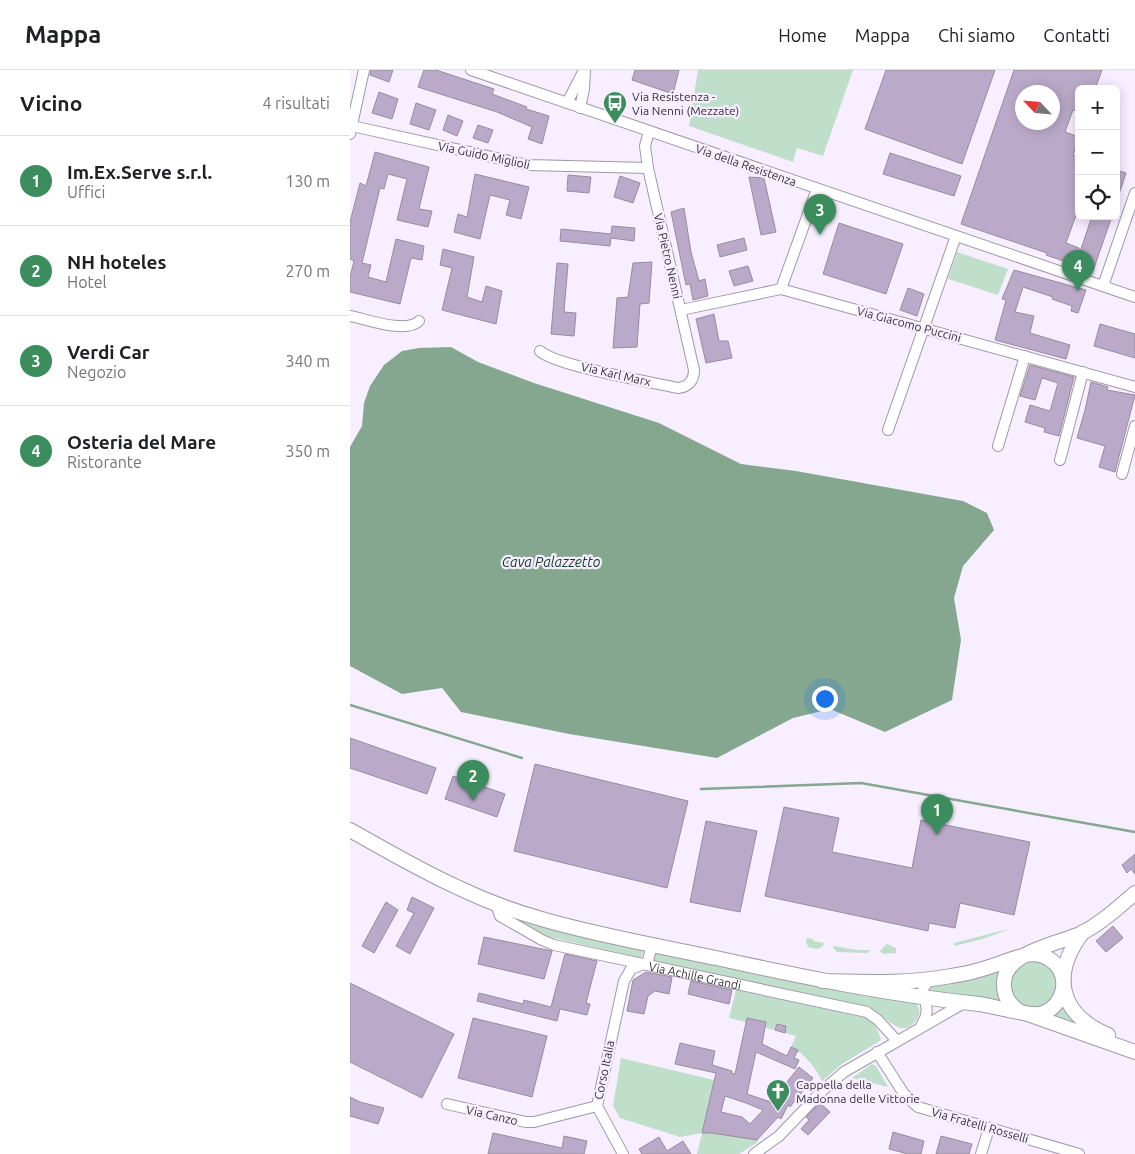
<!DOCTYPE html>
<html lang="it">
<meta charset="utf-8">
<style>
body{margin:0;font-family:Ubuntu,sans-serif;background:#f2f2f2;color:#202124}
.controls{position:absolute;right:15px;top:15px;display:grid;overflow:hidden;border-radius:8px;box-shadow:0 2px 12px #0003}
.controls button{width:45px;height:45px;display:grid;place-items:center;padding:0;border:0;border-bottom:1px solid #e0e0e0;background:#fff;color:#202124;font:25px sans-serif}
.compass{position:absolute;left:665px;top:15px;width:45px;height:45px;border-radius:50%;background:#fff;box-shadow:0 2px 12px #0003;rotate:296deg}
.you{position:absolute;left:474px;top:628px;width:18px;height:18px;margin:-12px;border:4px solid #fff;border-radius:50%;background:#1a73e8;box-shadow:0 0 0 8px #1a73e833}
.badge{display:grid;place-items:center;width:32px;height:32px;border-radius:50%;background:#3b8d5e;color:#fff;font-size:16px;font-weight:700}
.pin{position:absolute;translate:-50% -41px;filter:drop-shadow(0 1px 2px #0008)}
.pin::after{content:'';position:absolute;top:26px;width:18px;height:15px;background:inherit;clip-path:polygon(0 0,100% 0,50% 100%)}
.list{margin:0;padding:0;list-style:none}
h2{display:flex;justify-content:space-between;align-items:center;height:65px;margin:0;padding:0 20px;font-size:21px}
h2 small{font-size:16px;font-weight:400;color:#757577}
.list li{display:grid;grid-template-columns:32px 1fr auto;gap:15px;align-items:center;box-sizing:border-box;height:90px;padding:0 20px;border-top:1px solid #e0e0e0}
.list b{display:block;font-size:19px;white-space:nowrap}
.list p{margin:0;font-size:16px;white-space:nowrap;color:#757577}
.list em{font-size:16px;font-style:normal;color:#757577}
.icon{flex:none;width:28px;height:28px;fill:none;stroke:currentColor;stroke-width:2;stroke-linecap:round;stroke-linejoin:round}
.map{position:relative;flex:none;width:785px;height:1084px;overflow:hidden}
header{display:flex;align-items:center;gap:30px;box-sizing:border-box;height:70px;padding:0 25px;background:#fff;border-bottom:1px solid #e0e0e0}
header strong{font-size:24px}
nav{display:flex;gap:28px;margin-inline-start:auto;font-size:18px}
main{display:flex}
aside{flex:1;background:#fff}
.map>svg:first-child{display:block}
.green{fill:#bfdfca}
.water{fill:#85a790}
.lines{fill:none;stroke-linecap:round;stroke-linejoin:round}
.stream{stroke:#85a790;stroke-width:2.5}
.building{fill:#bba9c9;stroke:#968d9c;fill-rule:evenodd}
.minor-casing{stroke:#a097a7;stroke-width:12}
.secondary-casing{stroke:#a097a7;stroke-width:16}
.minor{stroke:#fff;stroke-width:10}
.secondary{stroke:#fff;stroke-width:14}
.labels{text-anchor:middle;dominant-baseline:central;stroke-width:4.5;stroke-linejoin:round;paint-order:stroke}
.poi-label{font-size:12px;fill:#353138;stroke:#f7eeff;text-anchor:start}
.street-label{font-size:12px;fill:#353138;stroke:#f7eeff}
.water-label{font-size:14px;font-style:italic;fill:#103b23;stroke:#f7eeff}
</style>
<header>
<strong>Mappa</strong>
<nav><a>Home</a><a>Mappa</a><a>Chi siamo</a><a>Contatti</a></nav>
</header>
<main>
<aside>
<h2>Vicino<small>4 risultati</small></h2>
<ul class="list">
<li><span class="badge">1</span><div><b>Im.Ex.Serve s.r.l.</b><p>Uffici</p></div><em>130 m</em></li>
<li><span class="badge">2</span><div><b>NH hoteles</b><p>Hotel</p></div><em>270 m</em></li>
<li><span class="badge">3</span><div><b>Verdi Car</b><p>Negozio</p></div><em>340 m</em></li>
<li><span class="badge">4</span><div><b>Osteria del Mare</b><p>Ristorante</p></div><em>350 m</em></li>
</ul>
</aside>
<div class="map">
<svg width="785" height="1084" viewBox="0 0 785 1084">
<rect width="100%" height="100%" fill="#f7eeff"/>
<g class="green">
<path d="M348,0H503L473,86L447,78L443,92L339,56Z"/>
<path d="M607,182L658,199L648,225L598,209Z"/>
<path d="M162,844L294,880L291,888L200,867L160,849Z"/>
<path d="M662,858L633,869L604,876V873Z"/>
<path d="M457,868L463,869V871L474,873L473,876L468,879L458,877L456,872Z"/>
<path d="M537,874L546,878V883L533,884L530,881Z"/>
<path d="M484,876L507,880H521L517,883L487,882L483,877Z"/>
<path d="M305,881L566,933C569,938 571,942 568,947C553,975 535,943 519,938L304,891L303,890Z"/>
<circle cx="684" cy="914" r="24"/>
<path d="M650,900L651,933L579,923L581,916L606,912Z"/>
<path d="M386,920L514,947L524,953L531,969L528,972L492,994L472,1011C466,998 454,983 441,977L446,966L435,963L436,956L427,954L425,960L415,958L416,952L397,948L396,952L379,948Z"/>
<path d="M712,936L722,949L734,957L703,946Z"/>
<path d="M271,988L364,1010L352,1063H362L407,1070L408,1072L389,1084H347L352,1063L330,1067L270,1048L263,1036Z"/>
<path d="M522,994L526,996L538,1017L502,1008Z"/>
</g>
<path class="water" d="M101,277L128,292L184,313L309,353L391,394L446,401L613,431L637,443L644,460L613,496L604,528L611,570L602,630L535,662L480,639L443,648L367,688L219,664L111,642L92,618L52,624L0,596V377L12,356L14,333L20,316L34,295L52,281L69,278Z"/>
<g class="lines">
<g class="stream">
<path d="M0,635L172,688"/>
<path d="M351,719L511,713L785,762"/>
</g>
</g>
<g class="building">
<path d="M21,0H43L39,12L20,5Z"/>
<path d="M74,0H86L144,19L142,24L177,37L176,39L199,46L192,74L178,69L182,57L147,42L68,17Z"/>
<path d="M285,0H329L323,24L282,10Z"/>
<path d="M536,0H645L612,94L515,59Z"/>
<path d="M664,0H752L745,19H729V42L723,40L715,62L729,67L723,85L729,87V137L716,173L729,178V185L742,146H762L743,201L696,185L697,183L611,154ZM672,22H702V52H672Z"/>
<path d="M29,22L48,29L42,49L22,43Z"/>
<path d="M66,33L86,40L79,60L60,54Z"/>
<path d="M98,45L113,51L107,66L93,60Z"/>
<path d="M128,55L143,60L138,73L123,68Z"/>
<path d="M25,82L79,97L69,139L82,141L78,157L47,150L57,109L38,104L34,119L30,118L12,193L21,195L18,207L36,212L46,169L74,176L72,190L61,188L50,234L0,222V207L4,191L0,189V152L10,113L16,116Z"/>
<path d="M540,83L611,106L604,126L533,104Z"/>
<path d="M766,100L776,103L768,127H766Z"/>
<path d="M125,104L179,117L171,149L156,145L160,130L140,125L130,169L104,162L108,144L117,147Z"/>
<path d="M218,105L241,107L239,123L217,121Z"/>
<path d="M270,106L290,113L283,133L264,127Z"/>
<path d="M399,107L414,108L426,162L411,165Z"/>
<path d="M334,138L341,182L349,211L355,209L358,226L343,230L340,214L336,215L321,142Z"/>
<path d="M489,153L553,174L536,224L473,204Z"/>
<path d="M262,156L285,158L284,171L261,168L260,176L210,171L211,159L261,164Z"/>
<path d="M394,168L397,180L370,187L367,175Z"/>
<path d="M93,179L124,187L117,227L132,232L136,216L152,221L146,254L92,240L102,198L90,195Z"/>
<path d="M302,192L299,233L290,234L287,277L263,278L267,228L278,227L283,193Z"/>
<path d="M207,193L218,194L214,242L226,243L224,266L201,264Z"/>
<path d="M398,196L403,211L384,216L379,201Z"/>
<path d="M664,200L736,220L728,243L721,241L722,236L702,229L703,227L673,217L665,242L684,246L680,263L720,275L716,289L645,270L656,230L652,229Z"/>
<path d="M558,218L574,224L567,246L550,240Z"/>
<path d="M364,244L369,271H378L382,288L356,293L346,249Z"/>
<path d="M750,254L785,264V288L744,276Z"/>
<path d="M680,295L724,307L709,366L694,362L695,358L675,352L680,335L700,341L708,313L692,308L685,330L670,326Z"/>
<path d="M741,312L758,317L757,320L785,325L765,402L749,397L755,376L727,368L735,340Z"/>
<path d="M0,668L86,698L77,724L0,698Z"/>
<path d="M185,694L338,731L317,818L164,781Z"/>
<path d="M103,706L155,724L147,747L95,729Z"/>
<path d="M434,737L489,748L482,782L562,798L571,750L680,772L664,845L610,833L605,858L579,853L578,861L415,826Z"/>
<path d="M356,751L407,761L390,842L340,832Z"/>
<path d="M785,784V804L781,799L777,803L772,795Z"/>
<path d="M62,827L84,838L60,884L46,876L64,843L57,840Z"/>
<path d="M36,832L48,840L24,883L12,876Z"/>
<path d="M763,856L773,868L756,882L746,871Z"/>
<path d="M134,867L202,881L194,909L128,894Z"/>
<path d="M215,884L247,891L236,933L240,934L237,945L210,939L207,951L127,931L129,923L173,934L174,930L201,937Z"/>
<path d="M296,902L322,907L319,924L305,921L298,926L294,944L277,941L283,910Z"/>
<path d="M341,911L382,920L379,934L338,924Z"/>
<path d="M0,913L104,964L72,1028L0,992Z"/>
<path d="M123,948L197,966L182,1027L108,1008Z"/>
<path d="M397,948L416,952L412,974L437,986L441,977L448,980L444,988L449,990L445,999L406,982L397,1024L421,1032L449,997L463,1008L440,1037L438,1035L431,1049L428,1047L407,1070L362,1063H352L366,1003L325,994L330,973L365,981L362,995L382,1001L381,1003L385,1004ZM375,1026L396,1033L413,1040L400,1054L392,1047L371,1042Z"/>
<path d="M427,954L436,956L435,963L425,960Z"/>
<path d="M0,1027L10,1032L34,1038L28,1054L0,1046Z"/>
<path d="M470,1033L480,1042L458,1065L451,1059L459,1050L456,1047Z"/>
<path d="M543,1062L574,1071L571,1084H558L539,1079Z"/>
<path d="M143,1063L212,1078L214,1066L237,1071L234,1084H138Z"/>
<path d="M591,1066L622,1074L619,1084H586Z"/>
<path d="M309,1067L317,1081L333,1071L341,1084H292L289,1079Z"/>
</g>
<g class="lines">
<g class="minor-casing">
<g id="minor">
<path d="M121,0L785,227"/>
<path d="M217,33L234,0"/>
<path d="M230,38L234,19L235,0"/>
<path d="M2,56L178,95L298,98"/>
<path d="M0,64L14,0"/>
<path d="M753,216L785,123"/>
<path d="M431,219L467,119"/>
<path d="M331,240L431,219L785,317"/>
<path d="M0,246C16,249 56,264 69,251"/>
<path d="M190,281C206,296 302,312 328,318C339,317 344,310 344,300L298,98L295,76L299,61"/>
<path d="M538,360L606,166"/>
<path d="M648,376L675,286"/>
<path d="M710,390L733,302"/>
<path d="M772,404L785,356"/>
<path id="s1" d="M149,834L148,840L150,846L192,870L204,875L517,942L528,950L547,971"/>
<path d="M297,895L302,874"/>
<path d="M571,956C575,949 578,943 576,935C574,922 568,921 581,909"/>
<path d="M527,982L554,1024L568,1037L729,1084"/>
<path d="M97,1034L176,1052H184L247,1036"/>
<path d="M273,1084L247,1036L274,911L281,899L294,894"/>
<path d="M404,1084L429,1066L472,1021L494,1002L614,933"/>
<path d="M631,1084L639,1058"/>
</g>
</g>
<g class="secondary-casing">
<g id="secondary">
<path d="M0,760C36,780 71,801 109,818C136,831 166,842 195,850C251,866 309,876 366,888C453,907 540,925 629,934C644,936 677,946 689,944C709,940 719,917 710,900C705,891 695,885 685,884C672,884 658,891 645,895C631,900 616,904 601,906C559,914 515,912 472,911"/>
<path d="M785,823C769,837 751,853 732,863C709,874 652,882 654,915C654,926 660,935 669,941L785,982"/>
<path d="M733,862C701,904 708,944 758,965"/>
</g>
</g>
<use href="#minor" class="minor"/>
<use href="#secondary" class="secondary"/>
</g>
<defs>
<g id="bus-pin" transform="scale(1.25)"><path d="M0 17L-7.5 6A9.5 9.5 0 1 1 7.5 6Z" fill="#3b8d5e" stroke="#f7eeff"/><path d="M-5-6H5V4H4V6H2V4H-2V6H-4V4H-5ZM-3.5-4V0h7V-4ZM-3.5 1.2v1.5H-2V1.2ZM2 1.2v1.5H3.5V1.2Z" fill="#fff"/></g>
<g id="church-pin" transform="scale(1.25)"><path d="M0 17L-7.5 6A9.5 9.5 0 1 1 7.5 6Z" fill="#3b8d5e" stroke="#f7eeff"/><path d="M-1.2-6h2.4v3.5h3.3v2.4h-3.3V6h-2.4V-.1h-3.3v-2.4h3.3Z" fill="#fff"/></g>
</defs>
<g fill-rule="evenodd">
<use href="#bus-pin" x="265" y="33"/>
<use href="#church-pin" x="428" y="1021"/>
</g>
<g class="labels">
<g class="poi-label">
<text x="282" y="26">Via Resistenza -<tspan x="282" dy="14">Via Nenni (Mezzate)</tspan></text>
<text x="446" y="1014">Cappella della<tspan x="446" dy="14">Madonna delle Vittorie</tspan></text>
</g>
<g class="street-label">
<text transform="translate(134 85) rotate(12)">Via Guido Miglioli</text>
<text transform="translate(396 95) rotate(19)">Via della Resistenza</text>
<text transform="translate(318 186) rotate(77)">Via Pietro Nenni</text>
<text transform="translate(559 254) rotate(15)">Via Giacomo Puccini</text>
<text transform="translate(266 304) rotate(13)">Via Karl Marx</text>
<text stroke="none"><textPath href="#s1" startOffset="218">Via Achille Grandi</textPath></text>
<text transform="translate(254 1000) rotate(-78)">Corso Italia</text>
<text transform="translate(142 1045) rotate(13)">Via Canzo</text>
<text transform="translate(630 1055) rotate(16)">Via Fratelli Rosselli</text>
</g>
<g class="water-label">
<text x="201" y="492">Cava Palazzetto</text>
</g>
</g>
</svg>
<div class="controls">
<button>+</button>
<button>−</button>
<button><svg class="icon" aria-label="locate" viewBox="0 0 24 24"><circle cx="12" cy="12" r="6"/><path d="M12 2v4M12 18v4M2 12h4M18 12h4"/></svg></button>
</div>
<svg class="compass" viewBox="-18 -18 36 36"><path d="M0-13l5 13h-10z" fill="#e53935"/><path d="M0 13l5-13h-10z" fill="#757577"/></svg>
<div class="you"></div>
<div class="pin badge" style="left:587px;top:765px">1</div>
<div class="pin badge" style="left:123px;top:731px">2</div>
<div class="pin badge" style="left:470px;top:165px">3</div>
<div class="pin badge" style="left:728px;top:221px">4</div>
</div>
</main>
